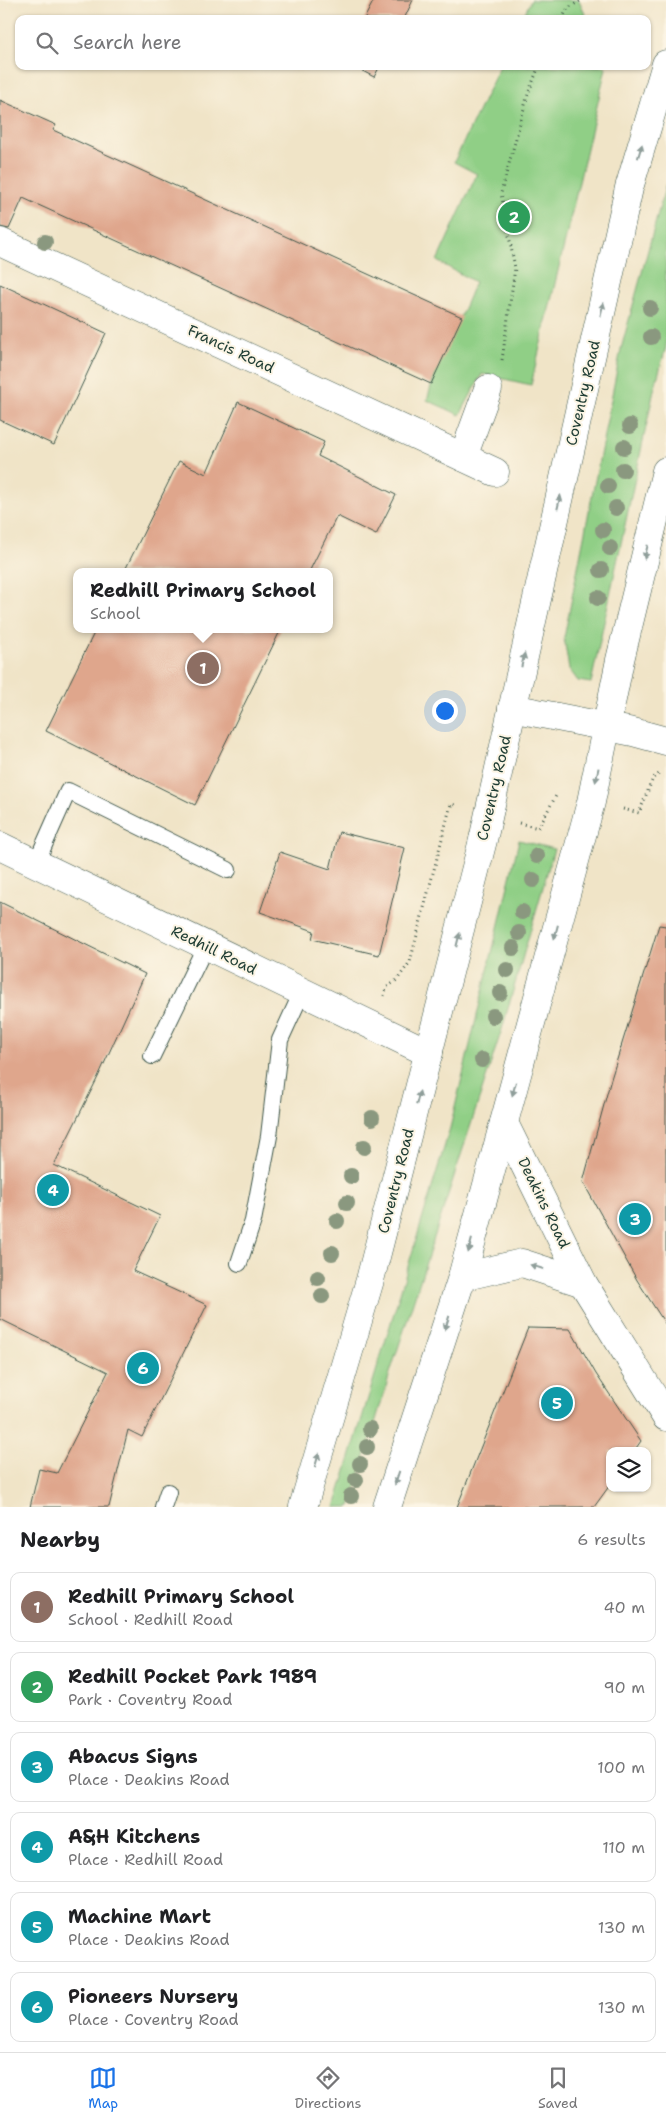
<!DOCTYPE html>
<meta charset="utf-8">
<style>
body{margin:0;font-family:"Shantell Sans",sans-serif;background:#f6f6f6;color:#202124}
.controls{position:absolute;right:15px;bottom:15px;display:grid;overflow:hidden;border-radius:10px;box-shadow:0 1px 4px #0004}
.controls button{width:45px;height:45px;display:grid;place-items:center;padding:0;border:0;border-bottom:1px solid #e0e0e0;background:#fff;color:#202124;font:25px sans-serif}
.you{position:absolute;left:444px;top:710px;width:18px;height:18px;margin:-12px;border:4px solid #fff;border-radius:50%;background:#1a73e8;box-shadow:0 0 0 8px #1a73e833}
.badge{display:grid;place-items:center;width:32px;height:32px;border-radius:50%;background:#1a73e8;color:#fff;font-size:16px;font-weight:700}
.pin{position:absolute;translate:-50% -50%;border:2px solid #fff;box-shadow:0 1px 5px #0006}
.popup{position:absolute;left:73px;top:568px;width:260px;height:65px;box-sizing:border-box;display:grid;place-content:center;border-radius:10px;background:#fff;filter:drop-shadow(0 1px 4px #0005);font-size:16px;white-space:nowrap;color:#757577}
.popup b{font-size:19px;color:#202124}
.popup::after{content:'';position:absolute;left:50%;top:100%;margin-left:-10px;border:10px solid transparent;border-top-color:#fff}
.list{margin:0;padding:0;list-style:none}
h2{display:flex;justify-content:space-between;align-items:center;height:65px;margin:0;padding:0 20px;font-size:21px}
h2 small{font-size:16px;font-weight:400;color:#757577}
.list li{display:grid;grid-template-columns:32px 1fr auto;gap:15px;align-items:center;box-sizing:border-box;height:70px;margin:0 10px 10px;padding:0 10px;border:1px solid #e0e0e0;border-radius:10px}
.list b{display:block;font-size:19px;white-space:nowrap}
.list p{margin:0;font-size:16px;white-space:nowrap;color:#757577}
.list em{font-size:16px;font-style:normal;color:#757577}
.icon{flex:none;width:28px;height:28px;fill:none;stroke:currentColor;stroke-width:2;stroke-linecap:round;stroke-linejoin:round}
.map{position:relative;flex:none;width:666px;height:1507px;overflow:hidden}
.search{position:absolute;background:#fff;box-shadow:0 1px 4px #0004;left:15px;right:15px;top:15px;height:55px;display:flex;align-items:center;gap:12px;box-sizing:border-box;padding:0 18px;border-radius:10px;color:#757577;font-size:19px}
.sheet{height:545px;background:#fff}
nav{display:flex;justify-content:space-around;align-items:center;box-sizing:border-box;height:70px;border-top:1px solid #e0e0e0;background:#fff;font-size:14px;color:#757577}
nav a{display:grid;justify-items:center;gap:2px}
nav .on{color:#1a73e8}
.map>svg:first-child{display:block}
.green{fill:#90cf86;stroke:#58865d}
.building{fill:#dfa68c}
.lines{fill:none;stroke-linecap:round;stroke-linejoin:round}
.lane-casing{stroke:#3e564a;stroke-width:18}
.street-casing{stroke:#3e564a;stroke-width:29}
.secondary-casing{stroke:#3e564a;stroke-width:29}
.highway-casing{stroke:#3e564a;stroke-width:29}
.path{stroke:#3e564a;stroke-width:3;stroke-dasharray:1 4;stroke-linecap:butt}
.lane{stroke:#fff;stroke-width:16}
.street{stroke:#fff;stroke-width:28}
.secondary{stroke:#fff;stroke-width:28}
.highway{stroke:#fff;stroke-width:28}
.tree{fill:#8a987f}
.oneway{fill:#8f9e9a}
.labels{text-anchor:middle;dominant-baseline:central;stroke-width:4;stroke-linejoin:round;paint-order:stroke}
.street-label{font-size:15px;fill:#1f3d34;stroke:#fcf5e5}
</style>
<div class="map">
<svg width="666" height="1507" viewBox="0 0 666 1507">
<rect width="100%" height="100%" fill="#fcf5e5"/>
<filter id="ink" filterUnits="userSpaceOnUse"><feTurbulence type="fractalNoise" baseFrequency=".02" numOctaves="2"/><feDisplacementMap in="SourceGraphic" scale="10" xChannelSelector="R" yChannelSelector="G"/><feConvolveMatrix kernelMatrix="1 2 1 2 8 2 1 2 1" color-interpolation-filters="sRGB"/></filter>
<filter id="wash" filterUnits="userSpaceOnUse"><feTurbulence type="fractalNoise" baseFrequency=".0096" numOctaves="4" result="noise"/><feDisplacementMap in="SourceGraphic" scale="20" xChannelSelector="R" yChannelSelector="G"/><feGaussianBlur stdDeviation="1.12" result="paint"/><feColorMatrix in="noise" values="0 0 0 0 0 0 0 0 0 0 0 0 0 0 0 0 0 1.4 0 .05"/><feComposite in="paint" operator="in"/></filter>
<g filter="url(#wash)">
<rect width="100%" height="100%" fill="#f0e4c7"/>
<g class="green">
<path d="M531,0H579L587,19H522Z"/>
<path d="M500,66H605L606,68L531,385L482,374L460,415L427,400C438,359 460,321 475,282L437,261L477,174L454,162Z"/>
<path d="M666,184V347L654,390L591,683L578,681L569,669L564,638L621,349Z"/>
<path d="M519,840L554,849L502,1029L390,1373L350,1507H335L450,1128Z"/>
</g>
<g id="blocks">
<g class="building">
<path d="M374,0H413L404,19H364Z"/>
<path d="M353,66H380L374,77Z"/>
<path d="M0,100L56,125L53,130L462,317L431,384L23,198L9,229L0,227Z"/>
<path d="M0,284L106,333L54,445L0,420Z"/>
<path d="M238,402L324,442L318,456L396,495L376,535L337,516L309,572H124L179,461L206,474Z"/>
<path d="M96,629H281L195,805L46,731Z"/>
<path d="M339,832L405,848L379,955L312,939L314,931L260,912L280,852L330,869Z"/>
<path d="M0,902L145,974L98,1077L54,1165L160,1216L133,1271L207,1305L142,1437L128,1430L109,1507H30L39,1469L57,1473L108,1372L0,1319Z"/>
<path d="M659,925L666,926V1325L637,1280L583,1182L611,1079Z"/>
<path d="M528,1328L570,1329L596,1374L641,1441L634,1451H610V1485L594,1507H457Z"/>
</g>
</g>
</g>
<g filter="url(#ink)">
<use href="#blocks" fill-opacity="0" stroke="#3e564a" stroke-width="1"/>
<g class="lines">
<g class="lane-casing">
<g id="lane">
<path d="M36,863L68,791L228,870"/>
<path d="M152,1056L206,945"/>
<path d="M239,1263L253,1221L269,1136L280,1040L302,992"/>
<path d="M163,1507L168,1492"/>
</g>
</g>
<g class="street-casing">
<g id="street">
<path d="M0,242L495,472"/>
<path d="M463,457L488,389"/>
<path d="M512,708L633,732L666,741"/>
<path d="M0,846L429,1053"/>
</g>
</g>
<g class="secondary-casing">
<g id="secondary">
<path d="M504,1123L583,1283L666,1417"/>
<path d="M462,1277L522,1263L583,1283"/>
</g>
</g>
<g class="highway-casing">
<g id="highway">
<path d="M303,1507L370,1280L483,840L629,188L666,64"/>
<path d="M387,1507L462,1277L591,802L620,660L666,471"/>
</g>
</g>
<g class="path">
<path d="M562,19L568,8L582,0"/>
<path d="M502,360L515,268L501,193L528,94L539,66"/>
<path d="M623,809L639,813L653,778L659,774"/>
<path d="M519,823L538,828L557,794"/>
<path d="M384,996L386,988L397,980L410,962L451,804L458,806"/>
</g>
<use href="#lane" class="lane"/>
<use href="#street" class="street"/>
<use href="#secondary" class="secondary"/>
<use href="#highway" class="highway"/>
</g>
<g class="tree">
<circle cx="45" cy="242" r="8"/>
<circle cx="650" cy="308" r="8"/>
<circle cx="651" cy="337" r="8"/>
<circle cx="630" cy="426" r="8"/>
<circle cx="624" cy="447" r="8"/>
<circle cx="623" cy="470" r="8"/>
<circle cx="608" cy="486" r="8"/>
<circle cx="616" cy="508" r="8"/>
<circle cx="603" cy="530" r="8"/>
<circle cx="610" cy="548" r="8"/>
<circle cx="601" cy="570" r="8"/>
<circle cx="598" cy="598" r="8"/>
<circle cx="537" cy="856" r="8"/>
<circle cx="533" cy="880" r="8"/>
<circle cx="522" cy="912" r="8"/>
<circle cx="519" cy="933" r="8"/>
<circle cx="513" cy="948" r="8"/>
<circle cx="507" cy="970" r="8"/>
<circle cx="500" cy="993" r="8"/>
<circle cx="493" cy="1016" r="8"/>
<circle cx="482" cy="1060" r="8"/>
<circle cx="372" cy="1118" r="8"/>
<circle cx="364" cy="1147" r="8"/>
<circle cx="351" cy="1176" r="8"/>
<circle cx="347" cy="1203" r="8"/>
<circle cx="337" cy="1221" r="8"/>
<circle cx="332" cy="1253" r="8"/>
<circle cx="318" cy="1278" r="8"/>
<circle cx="322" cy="1296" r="8"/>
<circle cx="370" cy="1429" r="8"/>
<circle cx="367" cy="1447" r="8"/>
<circle cx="360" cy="1464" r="8"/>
<circle cx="356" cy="1480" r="8"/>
<circle cx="351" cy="1496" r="8"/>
</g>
<defs><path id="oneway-solid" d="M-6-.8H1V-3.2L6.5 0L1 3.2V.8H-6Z" transform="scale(1.25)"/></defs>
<g class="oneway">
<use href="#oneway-solid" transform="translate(640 151) rotate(-73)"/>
<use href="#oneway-solid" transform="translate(602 309) rotate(-77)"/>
<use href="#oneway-solid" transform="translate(559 502) rotate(-77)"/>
<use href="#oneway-solid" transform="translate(646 552) rotate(104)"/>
<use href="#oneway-solid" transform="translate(523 660) rotate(-77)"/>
<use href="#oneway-solid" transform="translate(597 775) rotate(102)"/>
<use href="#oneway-solid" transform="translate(556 932) rotate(105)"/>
<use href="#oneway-solid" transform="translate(458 940) rotate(-76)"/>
<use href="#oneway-solid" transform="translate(514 1089) rotate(105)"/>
<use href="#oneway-solid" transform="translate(418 1098) rotate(-76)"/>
<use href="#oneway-solid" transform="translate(470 1246) rotate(105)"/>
<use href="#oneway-solid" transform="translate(537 1267) rotate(-162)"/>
<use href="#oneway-solid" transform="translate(447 1323) rotate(108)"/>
<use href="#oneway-solid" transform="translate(317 1460) rotate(-73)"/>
<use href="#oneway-solid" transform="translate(397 1478) rotate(108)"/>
</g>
</g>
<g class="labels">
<g class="street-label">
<text transform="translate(231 349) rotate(25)">Francis Road</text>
<text transform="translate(583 393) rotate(-77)">Coventry Road</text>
<text transform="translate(494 788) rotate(-77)">Coventry Road</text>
<text transform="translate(214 950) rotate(26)">Redhill Road</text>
<text transform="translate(396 1181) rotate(-76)">Coventry Road</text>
<text transform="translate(544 1203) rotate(64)">Deakins Road</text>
</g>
</g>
</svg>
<div class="controls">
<button><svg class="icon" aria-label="layers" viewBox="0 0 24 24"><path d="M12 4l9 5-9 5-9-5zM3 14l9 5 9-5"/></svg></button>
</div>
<div class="you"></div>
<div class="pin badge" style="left:203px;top:668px;background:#8d6e63">1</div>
<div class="popup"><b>Redhill Primary School</b>School</div>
<div class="pin badge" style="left:514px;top:217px;background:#2e9e5b">2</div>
<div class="pin badge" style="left:635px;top:1219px;background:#0f9aa8">3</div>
<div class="pin badge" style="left:53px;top:1190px;background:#0f9aa8">4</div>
<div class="pin badge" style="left:557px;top:1403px;background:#0f9aa8">5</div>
<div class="pin badge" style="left:143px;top:1368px;background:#0f9aa8">6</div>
<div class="search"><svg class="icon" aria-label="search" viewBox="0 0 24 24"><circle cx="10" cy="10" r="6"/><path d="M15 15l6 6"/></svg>Search here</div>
</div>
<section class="sheet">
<h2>Nearby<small>6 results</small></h2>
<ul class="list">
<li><span class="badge" style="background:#8d6e63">1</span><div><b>Redhill Primary School</b><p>School · Redhill Road</p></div><em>40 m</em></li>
<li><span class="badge" style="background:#2e9e5b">2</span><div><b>Redhill Pocket Park 1989</b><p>Park · Coventry Road</p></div><em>90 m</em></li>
<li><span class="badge" style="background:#0f9aa8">3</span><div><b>Abacus Signs</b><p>Place · Deakins Road</p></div><em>100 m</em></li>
<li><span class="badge" style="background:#0f9aa8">4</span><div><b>A&amp;H Kitchens</b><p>Place · Redhill Road</p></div><em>110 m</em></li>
<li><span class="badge" style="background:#0f9aa8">5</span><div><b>Machine Mart</b><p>Place · Deakins Road</p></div><em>130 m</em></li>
<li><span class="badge" style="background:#0f9aa8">6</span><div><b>Pioneers Nursery</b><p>Place · Coventry Road</p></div><em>130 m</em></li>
</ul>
</section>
<nav>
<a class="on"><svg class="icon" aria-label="map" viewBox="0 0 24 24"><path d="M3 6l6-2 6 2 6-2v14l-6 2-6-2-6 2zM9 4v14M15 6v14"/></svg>Map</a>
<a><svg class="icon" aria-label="directions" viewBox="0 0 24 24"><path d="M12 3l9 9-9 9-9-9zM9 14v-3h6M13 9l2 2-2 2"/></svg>Directions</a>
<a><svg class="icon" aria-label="saved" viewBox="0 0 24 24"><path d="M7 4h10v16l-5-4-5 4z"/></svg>Saved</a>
</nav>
